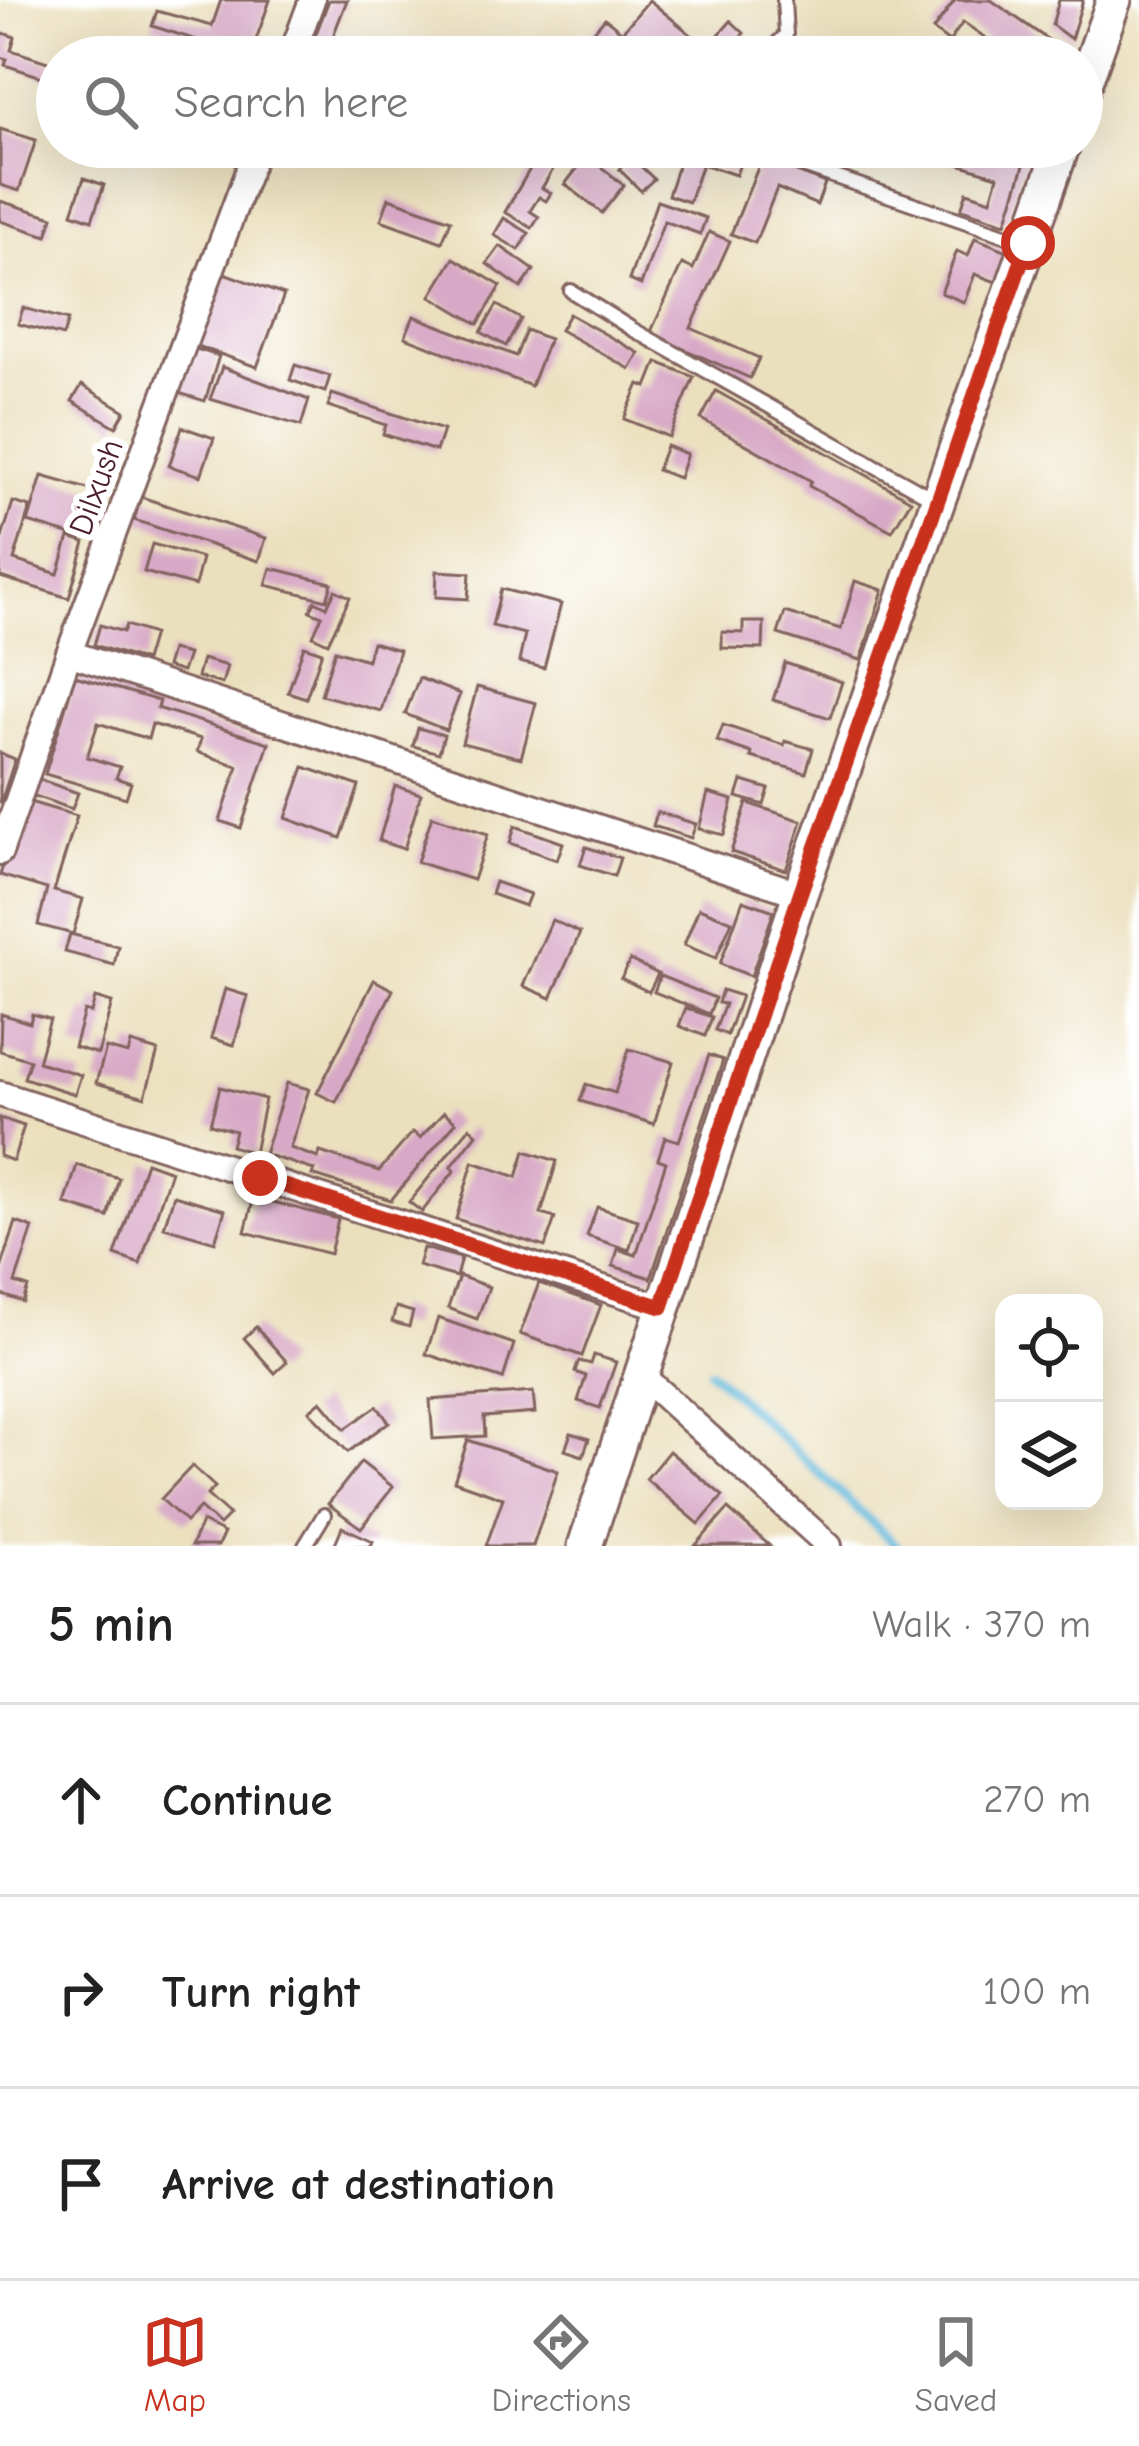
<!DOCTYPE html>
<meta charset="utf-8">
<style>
body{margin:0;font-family:"Comic Neue",sans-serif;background:#f2f2f2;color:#222}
.controls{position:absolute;right:36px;bottom:36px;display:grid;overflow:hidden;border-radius:24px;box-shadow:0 12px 48px #0002}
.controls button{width:108px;height:108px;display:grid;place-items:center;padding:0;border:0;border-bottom:3px solid #e0e0e0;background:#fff;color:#222;font:60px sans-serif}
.stop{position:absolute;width:36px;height:36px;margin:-27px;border:9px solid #c8321e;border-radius:50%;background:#fff}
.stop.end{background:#c8321e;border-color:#fff;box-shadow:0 3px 12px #0008}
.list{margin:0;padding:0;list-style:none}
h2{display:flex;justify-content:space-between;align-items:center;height:156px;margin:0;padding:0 48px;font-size:51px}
h2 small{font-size:39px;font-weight:400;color:#767676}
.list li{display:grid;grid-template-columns:78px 1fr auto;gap:36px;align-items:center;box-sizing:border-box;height:192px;padding:0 48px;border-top:3px solid #e0e0e0}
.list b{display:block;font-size:45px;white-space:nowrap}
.list em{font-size:39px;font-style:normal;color:#767676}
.icon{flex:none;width:66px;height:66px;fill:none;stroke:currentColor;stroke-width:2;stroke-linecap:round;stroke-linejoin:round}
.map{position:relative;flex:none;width:1139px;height:1546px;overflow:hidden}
.search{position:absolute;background:#fff;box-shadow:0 12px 48px #0002;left:36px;right:36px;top:36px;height:132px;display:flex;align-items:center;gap:30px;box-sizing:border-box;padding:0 42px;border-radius:66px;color:#767676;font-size:45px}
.sheet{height:732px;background:#fff}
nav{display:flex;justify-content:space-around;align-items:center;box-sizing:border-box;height:168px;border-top:3px solid #e0e0e0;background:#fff;font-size:33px;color:#767676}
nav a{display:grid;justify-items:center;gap:6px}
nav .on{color:#c8321e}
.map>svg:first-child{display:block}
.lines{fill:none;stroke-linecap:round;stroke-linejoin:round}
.stream{stroke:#5cb7da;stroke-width:9}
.building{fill:#d8a9c6}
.lane-casing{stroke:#82635e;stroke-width:18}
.street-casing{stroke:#82635e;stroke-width:30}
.secondary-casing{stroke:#82635e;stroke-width:39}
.lane{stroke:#fff;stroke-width:12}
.street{stroke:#fff;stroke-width:24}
.secondary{stroke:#fff;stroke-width:33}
.route{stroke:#c8321e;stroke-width:15}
.labels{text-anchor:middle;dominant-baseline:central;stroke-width:12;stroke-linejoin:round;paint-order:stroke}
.street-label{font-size:33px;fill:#4a1f2b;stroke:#fff}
</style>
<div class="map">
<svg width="1139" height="1546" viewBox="0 0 1139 1546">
<rect width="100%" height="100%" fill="#fff"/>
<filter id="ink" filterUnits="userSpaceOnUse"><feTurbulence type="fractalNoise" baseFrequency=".00833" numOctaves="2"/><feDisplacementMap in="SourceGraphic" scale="24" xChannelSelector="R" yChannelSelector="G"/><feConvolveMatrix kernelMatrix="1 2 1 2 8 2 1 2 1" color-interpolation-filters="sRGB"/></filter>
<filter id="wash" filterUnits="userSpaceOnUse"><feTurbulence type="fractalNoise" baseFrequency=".004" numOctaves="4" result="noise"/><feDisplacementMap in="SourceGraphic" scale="48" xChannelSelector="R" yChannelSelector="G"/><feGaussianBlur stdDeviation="2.7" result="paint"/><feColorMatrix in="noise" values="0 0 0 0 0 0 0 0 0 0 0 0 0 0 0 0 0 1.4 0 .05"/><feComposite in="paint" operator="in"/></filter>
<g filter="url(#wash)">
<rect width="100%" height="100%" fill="#ebe0be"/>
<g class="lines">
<path class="stream" d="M710,1371L897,1546"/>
</g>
<g id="blocks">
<g class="building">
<path d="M221,0H270L250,57L152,26L157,11L212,26Z"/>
<path d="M329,0H347L325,57H307Z"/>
<path d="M649,0L707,48L731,21L744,33L723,57H652L642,49L635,57H607L586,40L605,18L622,32Z"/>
<path d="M955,0H991L1073,57H1013L963,22L949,42L933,30Z"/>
<path d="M1059,0H1083L1071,39L1052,25Z"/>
<path d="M0,32L15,37L11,50L57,65V82L5,65L7,59L0,57Z"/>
<path d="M0,129L36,140L19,191L0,185Z"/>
<path d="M614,147H659L656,159Z"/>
<path d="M684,147H729L744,152L736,175L702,164L689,202L668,195Z"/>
<path d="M945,147H971L991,153L993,147H1035L1030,163L1025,162L1006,223L961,209L967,192L991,200L998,176L942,159Z"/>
<path d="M538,155L555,166L542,188L551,193L546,201L539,197L530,211L539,217L532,228L505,212Z"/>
<path d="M587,156L624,185L602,213L565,184Z"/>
<path d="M631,157L654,179L641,191L619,169Z"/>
<path d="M762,158L825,183L817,205L777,188L755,243L731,234Z"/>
<path d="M84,178L104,185L92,220L72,213Z"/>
<path d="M389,198L451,220L442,242L381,220Z"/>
<path d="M0,201L53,217L47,236L0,221Z"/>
<path d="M657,201L706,218L700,234L664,221L641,285L629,280Z"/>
<path d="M504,218L529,233L519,250L494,235Z"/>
<path d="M709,232L730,241L691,328L759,358L750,378L650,334L682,264L693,269Z"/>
<path d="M975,238L1008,251L996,282L975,274L964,302L941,293L957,251L968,256Z"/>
<path d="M500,246L534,270L521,288L487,264Z"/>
<path d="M454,258L501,286L478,324L431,296Z"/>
<path d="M221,272L284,295L257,367L194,345Z"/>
<path d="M497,305L521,319L506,346L481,332Z"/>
<path d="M23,308L68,320L63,336L18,324Z"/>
<path d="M569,314L639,353L630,369L560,330Z"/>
<path d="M414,316L516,356L526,330L549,339L531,386L405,337Z"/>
<path d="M186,346L219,356L205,401L172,391Z"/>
<path d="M657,362L694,377L669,437L624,419L639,384L647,387Z"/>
<path d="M295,365L330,376L325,392L290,380Z"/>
<path d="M222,367L309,400L301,426L210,399Z"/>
<path d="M82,385L125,411L116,427L72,401Z"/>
<path d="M716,391L911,500L892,531L809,486L811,481L701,419Z"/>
<path d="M332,394L443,430L436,451L383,434L386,425L328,406Z"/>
<path d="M182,427L214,438L201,476L169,466Z"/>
<path d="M666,446L687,454L679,478L657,470Z"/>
<path d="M42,476L95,491L81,538L28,522Z"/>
<path d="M141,497L266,538L259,561L134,520Z"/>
<path d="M13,502L30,507L14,560L58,574L69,537L85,542L69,598L0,577V544Z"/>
<path d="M152,544L202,558L195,586L144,572Z"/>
<path d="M271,568L332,583L327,600L266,585Z"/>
<path d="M437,571L470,573L468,599L436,597Z"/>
<path d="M855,581L883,590L861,660L778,634L785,612L841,629Z"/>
<path d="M501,589L561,604L544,668L519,662L525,634L492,626Z"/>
<path d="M335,590L350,597L328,643L313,636L322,616L310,611L315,601L327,607Z"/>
<path d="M743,622H764L763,649L722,648V632L743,633Z"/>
<path d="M100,625L123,632L126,625L153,634L145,661L94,645Z"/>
<path d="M372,642L399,650L381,711L321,695L335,650L367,660Z"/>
<path d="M304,646L322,652L306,698L288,692Z"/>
<path d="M171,650L188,654L182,672L166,667Z"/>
<path d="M202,659L227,666L222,684L197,677Z"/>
<path d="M785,663L842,682L830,718L773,700Z"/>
<path d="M75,676L159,701L157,708L269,743L241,828L220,821L238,766L197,752L201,739L152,724L148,739L98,723L87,757L120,767L116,778L131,783L126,798L45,774Z"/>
<path d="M419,678L460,694L446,730L405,714Z"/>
<path d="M477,687L536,703L521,758L462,743Z"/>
<path d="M723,725L784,745L785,741L813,749L806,773L751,757L752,753L717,741Z"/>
<path d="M418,728L444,735L439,753L413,746Z"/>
<path d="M0,753L15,759L1,802H0Z"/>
<path d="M304,767L359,786L341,838L286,818Z"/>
<path d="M35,778L78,793L72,809L29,794Z"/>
<path d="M742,781L769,789L764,805L737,797Z"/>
<path d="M395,786L421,794L404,849L379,841Z"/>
<path d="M708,793L733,800L724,835L699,829Z"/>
<path d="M23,800L77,816L54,891L83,899L73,934L38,925L47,889L0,875Z"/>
<path d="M747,803L802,821L786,870L731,852Z"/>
<path d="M657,812L696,824L691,838L653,826Z"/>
<path d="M432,816L488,834L473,880L417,862Z"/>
<path d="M515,826L563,843L557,860L510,843Z"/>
<path d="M586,847L620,858L614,876L580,865Z"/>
<path d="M495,882L530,894L525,906L491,894Z"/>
<path d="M743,900L774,911L751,976L720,964Z"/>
<path d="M699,908L732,921L716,958L684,945Z"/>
<path d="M552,920L580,933L551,998L523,986Z"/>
<path d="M70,934L118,946L114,965L65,952Z"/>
<path d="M630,960L658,974L649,992L621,978Z"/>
<path d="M660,976L715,998L709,1014L654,992Z"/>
<path d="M374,980L393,990L336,1102L317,1093Z"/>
<path d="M225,989L248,996L234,1045L211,1038Z"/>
<path d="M722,990L741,996L727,1035L715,1030L725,1004L718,1003Z"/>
<path d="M95,998L112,1003L98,1054L74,1047L84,1011L91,1013Z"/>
<path d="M686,1008L712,1017L705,1036L679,1026Z"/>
<path d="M1,1014L30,1023L32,1014L50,1019L38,1062L81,1075L75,1094L24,1078L30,1060L0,1051Z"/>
<path d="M131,1043L158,1051L145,1097L96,1083L106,1048L128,1054Z"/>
<path d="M629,1049L673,1062L654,1124L580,1101L586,1084L615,1093Z"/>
<path d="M709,1055L723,1060L651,1278L613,1266L618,1249L636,1255L666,1162L658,1159L665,1137L679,1141Z"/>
<path d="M287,1083L309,1089L290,1148L318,1158L320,1152L379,1171L413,1132L420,1138L444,1112L456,1122L391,1200L312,1175L314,1170L264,1154Z"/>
<path d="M220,1087L265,1099L254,1153L231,1146L235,1131L210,1124Z"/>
<path d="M0,1118L24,1126L13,1161L0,1156Z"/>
<path d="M470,1127L477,1134L451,1167L455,1170L422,1212L409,1202Z"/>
<path d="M525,1151L557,1161L541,1214L555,1218L545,1247L456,1219L473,1162L517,1177Z"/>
<path d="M146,1162L171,1171L140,1264L115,1255Z"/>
<path d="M77,1165L119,1178L108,1217L65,1204Z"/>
<path d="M174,1195L225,1210L215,1242L164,1227Z"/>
<path d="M254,1197L338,1219L330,1254L245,1232Z"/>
<path d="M597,1207L638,1220L629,1250L587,1236Z"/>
<path d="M16,1222L33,1228L15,1283L28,1287L23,1302L0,1294V1272Z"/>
<path d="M423,1248L461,1258L456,1277L418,1266Z"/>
<path d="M459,1276L489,1287L477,1319L448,1308Z"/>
<path d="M539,1283L601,1305L582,1356L520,1334Z"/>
<path d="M396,1307L413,1312L409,1327L392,1322Z"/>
<path d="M438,1318L514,1344L503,1379L426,1354Z"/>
<path d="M256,1327L287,1362L275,1373L244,1338Z"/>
<path d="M594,1355L616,1362L600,1408L578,1401L586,1376L575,1372L579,1361L591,1364Z"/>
<path d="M533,1392L535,1413L484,1417L485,1436L433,1439L430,1400Z"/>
<path d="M321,1401L345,1429L377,1406L389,1422L348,1452L309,1411Z"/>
<path d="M571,1433L589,1439L583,1456L565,1450Z"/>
<path d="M468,1440L558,1471L533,1546H486L503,1498L454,1481Z"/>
<path d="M669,1451L723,1496L699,1524L646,1479Z"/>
<path d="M361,1462L393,1487L361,1528L328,1504Z"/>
<path d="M192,1466L215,1487L207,1495L229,1515L219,1525L200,1508L186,1522L161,1499Z"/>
<path d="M728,1509L770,1546H695Z"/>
<path d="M202,1522L224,1533L218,1546H191Z"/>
<path d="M342,1527L373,1541L371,1546H334Z"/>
</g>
</g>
</g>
<g filter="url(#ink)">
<use href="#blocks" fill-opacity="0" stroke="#82635e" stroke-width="3"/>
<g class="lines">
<g class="lane-casing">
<g id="lane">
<path d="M763,57L786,35L784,0"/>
<path d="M759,147L768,154L1028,243"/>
<path d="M571,291L632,329L934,499"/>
<path d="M305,1546L324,1515"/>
</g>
</g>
<g class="street-casing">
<g id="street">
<path d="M291,57L312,0"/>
<path d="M69,653L800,894"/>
<path d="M0,852L69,653L257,147"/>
<path d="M0,1094L662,1307"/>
<path d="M642,1376L829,1546"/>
</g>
</g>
<g class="secondary-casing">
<g id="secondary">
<path d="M1082,90L1114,0"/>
<path d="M585,1546L800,894L1062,147"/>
</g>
</g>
<use href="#lane" class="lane"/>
<use href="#street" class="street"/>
<use href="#secondary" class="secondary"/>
</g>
</g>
<g class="lines" filter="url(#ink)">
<path class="route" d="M260,1178L662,1307L800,894L1028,243"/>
</g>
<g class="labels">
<g class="street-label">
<text transform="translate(96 487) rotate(-70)">Dilxush</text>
</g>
</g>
</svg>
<div class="controls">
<button><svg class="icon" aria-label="locate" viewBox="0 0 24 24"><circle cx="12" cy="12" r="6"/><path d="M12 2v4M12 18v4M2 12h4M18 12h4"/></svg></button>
<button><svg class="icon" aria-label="layers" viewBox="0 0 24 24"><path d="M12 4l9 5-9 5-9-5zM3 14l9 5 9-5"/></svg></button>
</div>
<div class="stop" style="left:1028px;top:243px"></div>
<div class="stop end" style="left:260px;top:1178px"></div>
<div class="search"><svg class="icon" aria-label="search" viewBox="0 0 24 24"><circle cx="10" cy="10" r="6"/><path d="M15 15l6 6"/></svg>Search here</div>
</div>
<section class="sheet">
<h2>5 min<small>Walk · 370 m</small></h2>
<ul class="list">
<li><svg class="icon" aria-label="ahead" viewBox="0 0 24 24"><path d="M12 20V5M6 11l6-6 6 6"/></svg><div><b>Continue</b></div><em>270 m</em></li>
<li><svg class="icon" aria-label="right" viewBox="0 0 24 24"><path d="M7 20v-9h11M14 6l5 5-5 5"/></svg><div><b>Turn right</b></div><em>100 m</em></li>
<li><svg class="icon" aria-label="arrive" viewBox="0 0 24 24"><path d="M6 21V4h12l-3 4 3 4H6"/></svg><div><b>Arrive at destination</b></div></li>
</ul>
</section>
<nav>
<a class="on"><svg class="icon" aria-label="map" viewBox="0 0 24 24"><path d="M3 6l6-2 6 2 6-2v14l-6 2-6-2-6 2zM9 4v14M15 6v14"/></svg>Map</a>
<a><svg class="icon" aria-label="directions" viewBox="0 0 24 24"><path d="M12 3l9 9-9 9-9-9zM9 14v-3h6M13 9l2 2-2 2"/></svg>Directions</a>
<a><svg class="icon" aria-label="saved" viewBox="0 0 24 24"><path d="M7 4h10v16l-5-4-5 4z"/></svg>Saved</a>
</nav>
